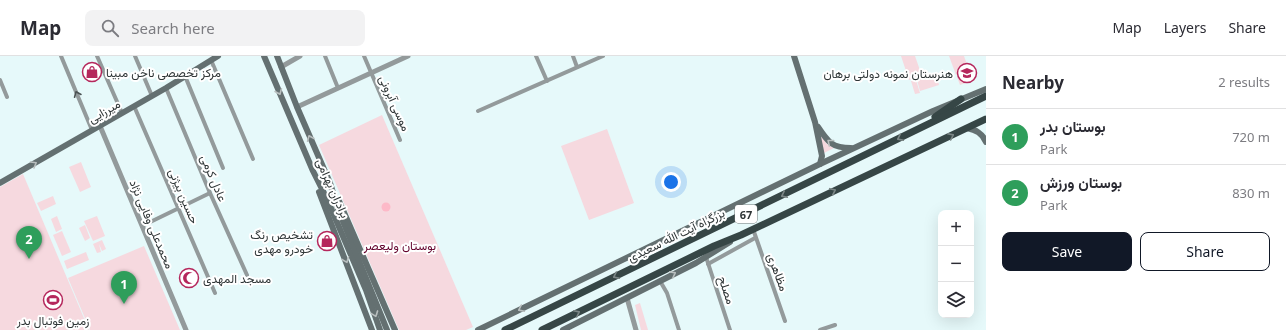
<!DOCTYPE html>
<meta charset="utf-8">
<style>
body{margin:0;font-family:"Noto Sans",Vazirmatn,sans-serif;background:#f2f2f3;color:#2b2b33}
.controls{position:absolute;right:12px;bottom:12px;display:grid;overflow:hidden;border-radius:8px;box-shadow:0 4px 16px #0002}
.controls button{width:36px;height:36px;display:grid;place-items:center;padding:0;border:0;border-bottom:1px solid #e1e1e2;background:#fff;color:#2b2b33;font:20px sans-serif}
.you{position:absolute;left:671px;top:126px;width:14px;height:14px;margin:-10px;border:3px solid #fff;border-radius:50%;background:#1a73e8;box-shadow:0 0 0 6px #1a73e833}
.badge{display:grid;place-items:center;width:26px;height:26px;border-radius:50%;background:#111827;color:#fff;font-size:13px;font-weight:700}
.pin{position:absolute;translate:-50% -33px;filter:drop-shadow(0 1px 2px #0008)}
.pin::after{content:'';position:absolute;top:21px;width:14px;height:12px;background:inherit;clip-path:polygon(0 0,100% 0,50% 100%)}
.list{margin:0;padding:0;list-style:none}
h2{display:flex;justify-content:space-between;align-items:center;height:52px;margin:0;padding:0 16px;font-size:17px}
h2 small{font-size:13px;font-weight:400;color:#7c7c81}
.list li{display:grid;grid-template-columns:26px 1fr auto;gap:12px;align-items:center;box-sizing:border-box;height:56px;padding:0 16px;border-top:1px solid #e1e1e2}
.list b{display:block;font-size:15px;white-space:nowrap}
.list p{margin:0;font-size:13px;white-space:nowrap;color:#7c7c81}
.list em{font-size:13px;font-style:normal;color:#7c7c81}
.actions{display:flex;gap:8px;padding:12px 16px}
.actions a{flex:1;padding:9px 0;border:1px solid #111827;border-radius:8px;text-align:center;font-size:14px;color:#111827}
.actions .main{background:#111827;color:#fff}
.icon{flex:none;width:22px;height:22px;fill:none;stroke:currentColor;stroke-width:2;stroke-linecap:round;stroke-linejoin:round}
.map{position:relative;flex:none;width:986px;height:274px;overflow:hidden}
header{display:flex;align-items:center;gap:24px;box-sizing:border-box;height:56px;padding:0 20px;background:#fff;border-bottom:1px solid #e1e1e2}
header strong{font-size:19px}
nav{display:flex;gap:22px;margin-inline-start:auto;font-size:14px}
.search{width:280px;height:36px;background:#f2f2f3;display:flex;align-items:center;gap:10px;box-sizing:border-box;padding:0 14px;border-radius:8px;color:#7c7c81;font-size:15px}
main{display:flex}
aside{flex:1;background:#fff}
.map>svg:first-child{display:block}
.green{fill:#f6d9df}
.water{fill:#fdb9c8}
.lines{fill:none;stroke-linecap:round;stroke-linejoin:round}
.minor{stroke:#939a9b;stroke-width:4}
.tertiary{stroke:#939a9b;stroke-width:5}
.secondary{stroke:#647071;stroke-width:6}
.trunk{stroke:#364646;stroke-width:7}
.oneway{stroke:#b9bfbf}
.oneway2{stroke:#4c5354}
.oneway3{stroke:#7c8787}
.labels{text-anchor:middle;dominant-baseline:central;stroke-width:4;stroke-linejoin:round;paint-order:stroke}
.shield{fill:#fff;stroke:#6d7272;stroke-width:1}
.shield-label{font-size:11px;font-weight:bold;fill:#2e3536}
.poi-label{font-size:12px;fill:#2e3536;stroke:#fff;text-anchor:start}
.street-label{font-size:12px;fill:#2e3536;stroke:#fff}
.park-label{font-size:12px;fill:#62002b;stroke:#fff}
</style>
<header>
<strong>Map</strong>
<div class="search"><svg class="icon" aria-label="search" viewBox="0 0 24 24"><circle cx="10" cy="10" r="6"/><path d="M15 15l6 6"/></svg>Search here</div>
<nav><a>Map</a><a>Layers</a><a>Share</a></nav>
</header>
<main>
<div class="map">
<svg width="986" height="274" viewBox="0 0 986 274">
<rect width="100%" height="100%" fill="#e6f9fa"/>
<g class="green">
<path d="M901,0H915L922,20L909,24Z"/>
<path d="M949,0H964L969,14L956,19Z"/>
<path d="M970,16L974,24L960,29L957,21Z"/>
<path d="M936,18L939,29L920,35L917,24Z"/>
<path d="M916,24L920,37L915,38L911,25Z"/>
<path d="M382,59L473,271L466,274H399L319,89Z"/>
<path d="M607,73L634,147L589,164L561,90Z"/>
<path d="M818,76L827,88L834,92L824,97Z"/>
<path d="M81,106L91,131L80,136L69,111Z"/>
<path d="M23,118L89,274H0V131Z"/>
<path d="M53,140L56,148L41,155L37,147Z"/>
<path d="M57,160L62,173L56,176L51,163Z"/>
<path d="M97,160L105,180L93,185L84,165Z"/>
<path d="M85,169L90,182L85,185L79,172Z"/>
<path d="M62,175L71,196L62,200L53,179Z"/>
<path d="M102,184L106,193L102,195L99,188L101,196L97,197L93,188Z"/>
<path d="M144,190L180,274H90L68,222Z"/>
<path d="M86,196L89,204L67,213L64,205Z"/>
<path d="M640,247L648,274H641L635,249Z"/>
</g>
<circle class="water" cx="386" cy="151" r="4.5"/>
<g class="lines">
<g class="minor">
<path d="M61,0L92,74"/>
<path d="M97,0L122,57"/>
<path d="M135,0L152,40"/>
<path d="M325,0L338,32"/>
<path d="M364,0L400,84"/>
<path d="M536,0L547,25"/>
<path d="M573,0L577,11"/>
<path d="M211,4L253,103"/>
<path d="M185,20L223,112"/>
<path d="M0,24L7,41"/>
<path d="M166,32L210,137L247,219"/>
<path d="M134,50L215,237"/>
<path d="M478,55L603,0"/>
<path d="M142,170L210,137"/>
<path d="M753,173L785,265"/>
<path d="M706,201L730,274"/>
<path d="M708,208L755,182"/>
<path d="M660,225L667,237L679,274"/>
<path d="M820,274L835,269"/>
</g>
<g class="tertiary">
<path d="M281,11L300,0"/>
<path d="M297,51L408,0"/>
<path d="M100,70L186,274"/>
<path d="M627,242L636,274"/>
</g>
<g class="secondary">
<path d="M264,0L313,115L327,143L366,234L380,274"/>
<path d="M277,0L297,51L330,127L338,153L387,274"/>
<path d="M794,0L815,66L822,100L820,108"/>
<path d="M818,71C828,86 832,92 851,92"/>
<path d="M967,72C976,74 982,77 986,86"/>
<path d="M0,127L166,32L218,0"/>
<path d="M319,136L372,274"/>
<path d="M339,145L395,274"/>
<path d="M478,274L820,108L933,55L986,33"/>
<path d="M563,274L696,207L730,186"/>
</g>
<g class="trunk">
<path d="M935,61L961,43"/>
<path d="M505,274L986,40"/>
<path d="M542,274L714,190L741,179L986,63"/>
</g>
</g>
<defs><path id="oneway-chevron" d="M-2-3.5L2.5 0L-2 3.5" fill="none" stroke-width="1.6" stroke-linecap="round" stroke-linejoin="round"/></defs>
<g class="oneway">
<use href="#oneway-chevron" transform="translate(279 36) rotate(67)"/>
<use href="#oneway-chevron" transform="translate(310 82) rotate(-113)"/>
<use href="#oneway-chevron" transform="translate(830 86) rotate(-141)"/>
<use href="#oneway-chevron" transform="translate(34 108) rotate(-30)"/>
<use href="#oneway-chevron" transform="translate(346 204) rotate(68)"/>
<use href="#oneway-chevron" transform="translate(673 218) rotate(-27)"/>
<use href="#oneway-chevron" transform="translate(521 253) rotate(154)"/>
<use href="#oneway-chevron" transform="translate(375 258) rotate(70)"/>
</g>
<use class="oneway2" href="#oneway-chevron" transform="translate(77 38) rotate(-113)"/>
<g class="oneway3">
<use href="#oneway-chevron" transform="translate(951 80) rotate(-26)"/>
<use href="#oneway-chevron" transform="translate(900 82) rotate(154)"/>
<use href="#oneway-chevron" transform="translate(833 135) rotate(-25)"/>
<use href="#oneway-chevron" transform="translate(784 139) rotate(154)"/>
<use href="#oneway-chevron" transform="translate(616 220) rotate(154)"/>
<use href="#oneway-chevron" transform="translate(577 257) rotate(-26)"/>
</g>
<defs>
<g id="shop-ring" transform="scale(1)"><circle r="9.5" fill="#fff" stroke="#b5275c" stroke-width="1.5"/><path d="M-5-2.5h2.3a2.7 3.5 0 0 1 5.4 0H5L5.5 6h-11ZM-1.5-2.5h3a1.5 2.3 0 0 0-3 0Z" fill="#b5275c"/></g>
<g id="school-ring" transform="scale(1)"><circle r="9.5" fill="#fff" stroke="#b5275c" stroke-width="1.5"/><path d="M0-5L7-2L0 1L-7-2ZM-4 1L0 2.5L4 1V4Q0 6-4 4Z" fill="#b5275c"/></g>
<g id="mosque-ring" transform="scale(1)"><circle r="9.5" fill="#fff" stroke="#b5275c" stroke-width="1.5"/><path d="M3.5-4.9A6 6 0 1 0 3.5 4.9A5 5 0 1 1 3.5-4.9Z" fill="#b5275c"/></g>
<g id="stadium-ring" transform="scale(1)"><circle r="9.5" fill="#fff" stroke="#b5275c" stroke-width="1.5"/><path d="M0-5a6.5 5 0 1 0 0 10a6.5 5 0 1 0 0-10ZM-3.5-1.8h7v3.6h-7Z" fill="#b5275c"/></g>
</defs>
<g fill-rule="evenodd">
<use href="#shop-ring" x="92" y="16"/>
<use href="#school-ring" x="967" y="17"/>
<use href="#shop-ring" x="327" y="185"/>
<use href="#mosque-ring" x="189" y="222"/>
<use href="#stadium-ring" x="53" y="244"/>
</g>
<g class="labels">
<rect class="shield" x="735" y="149" width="22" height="18" rx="3"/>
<g class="shield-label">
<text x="746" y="158">67</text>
</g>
<g class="poi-label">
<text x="106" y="16">مرکز تخصصی ناخن مبینا</text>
<text x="953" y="17" text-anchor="end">هنرستان نمونه دولتی برهان</text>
<text x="313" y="178" text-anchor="end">تشخیص رنگ<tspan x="313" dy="14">خودرو مهدی</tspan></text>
<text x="203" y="222">مسجد المهدی</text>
<text x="53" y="264" text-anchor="middle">زمین فوتبال بدر</text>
</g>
<g class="street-label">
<text transform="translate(395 47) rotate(66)">موسی آبرونی</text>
<text transform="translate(104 55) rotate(-30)">میرزایی</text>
<text transform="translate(214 122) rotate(67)">عادل کرمی</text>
<text transform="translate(333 132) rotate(66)">برادران بهرامی</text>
<text transform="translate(184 140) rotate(67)">حسین بیژنی</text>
<text transform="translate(152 168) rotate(67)">محمدعلی وفایی نژاد</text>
<text transform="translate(676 179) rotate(-26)">بزرگراه آیت الله سعیدی</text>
<text transform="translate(778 216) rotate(70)">مظاهری</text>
<text transform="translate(727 234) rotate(72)">مصلح</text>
</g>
<g class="park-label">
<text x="400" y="189">بوستان ولیعصر</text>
</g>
</g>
</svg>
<div class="controls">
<button>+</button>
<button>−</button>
<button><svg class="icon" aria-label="layers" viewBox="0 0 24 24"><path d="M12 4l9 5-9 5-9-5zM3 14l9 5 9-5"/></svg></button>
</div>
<div class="you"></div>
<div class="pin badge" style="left:124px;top:248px;background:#2e9e5b">1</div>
<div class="pin badge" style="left:29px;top:203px;background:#2e9e5b">2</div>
</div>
<aside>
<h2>Nearby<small>2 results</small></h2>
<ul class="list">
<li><span class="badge" style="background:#2e9e5b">1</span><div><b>بوستان بدر</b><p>Park</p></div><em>720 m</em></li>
<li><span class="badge" style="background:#2e9e5b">2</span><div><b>بوستان ورزش</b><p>Park</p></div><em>830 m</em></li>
</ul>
<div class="actions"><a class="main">Save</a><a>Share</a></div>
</aside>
</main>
